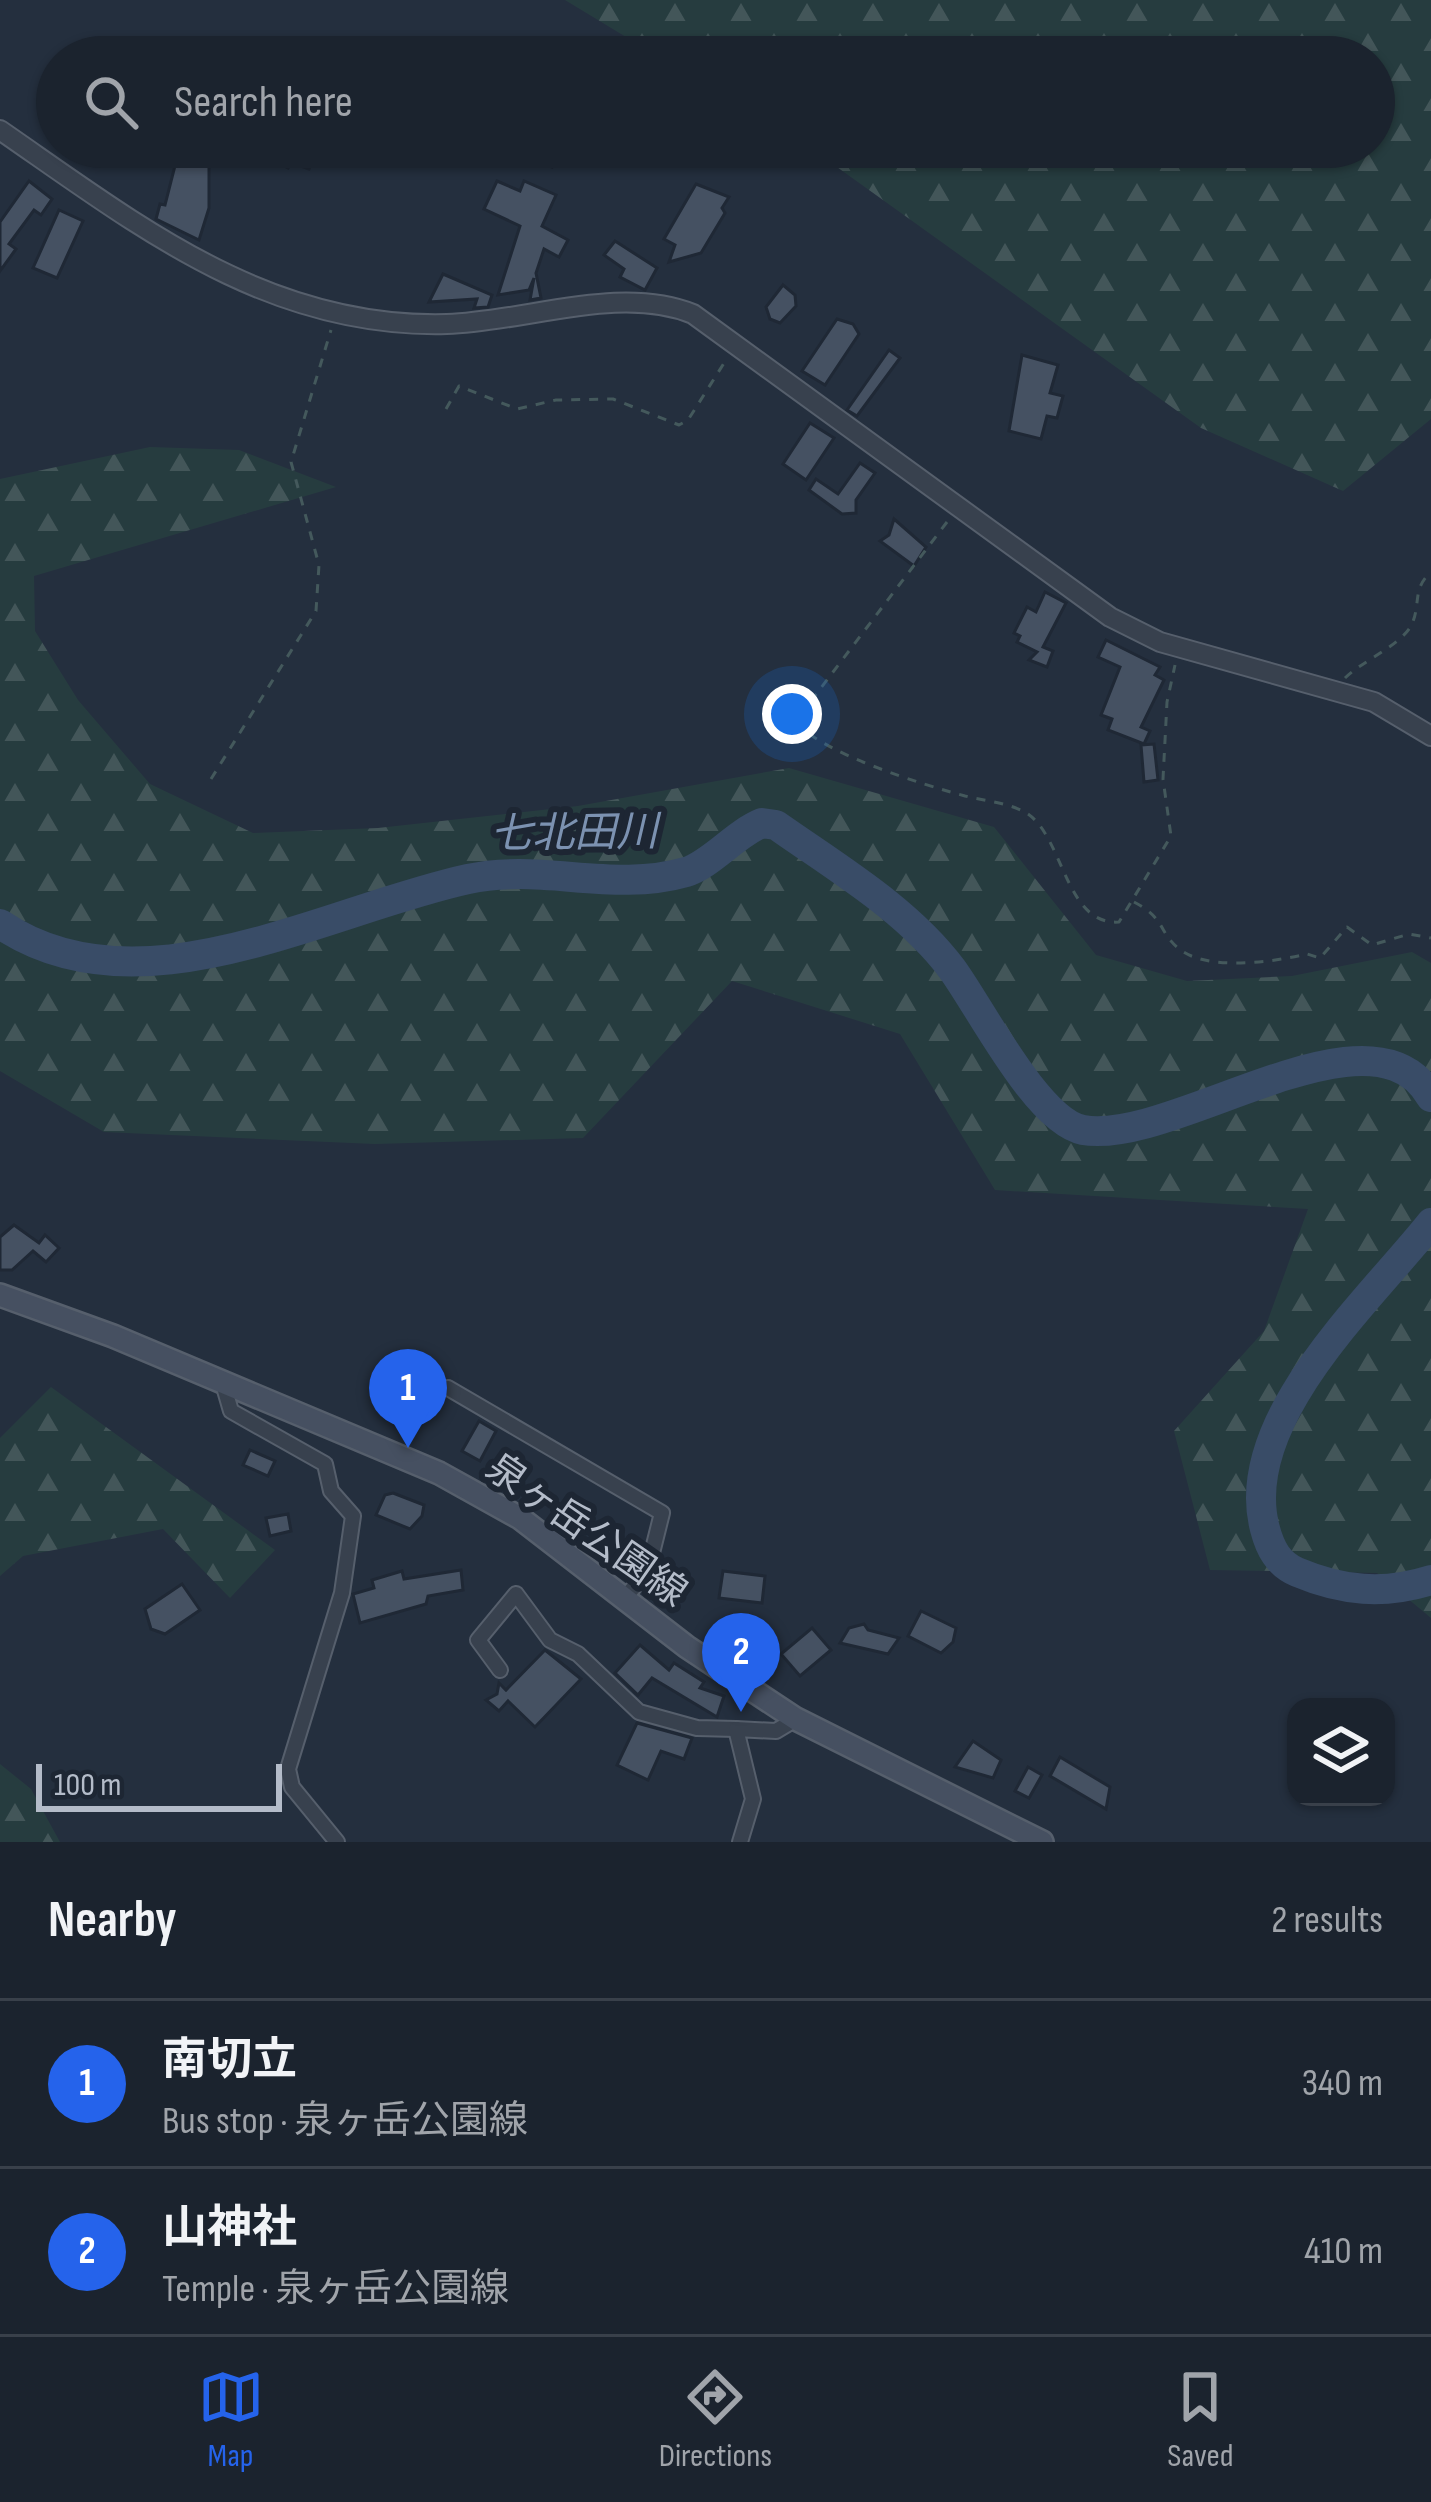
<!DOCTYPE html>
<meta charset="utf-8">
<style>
body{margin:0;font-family:"Sofia Sans Condensed","Noto Sans JP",sans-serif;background:#282f3a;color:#f1f3f6}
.controls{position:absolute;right:36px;bottom:36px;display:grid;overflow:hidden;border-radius:24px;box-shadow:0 3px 9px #0004}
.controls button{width:108px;height:108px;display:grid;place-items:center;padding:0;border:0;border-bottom:3px solid #39404a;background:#1b232e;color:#f1f3f6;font:60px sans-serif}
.scale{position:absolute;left:36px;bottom:30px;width:246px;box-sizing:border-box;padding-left:12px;border:6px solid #b4bcc9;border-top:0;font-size:33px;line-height:42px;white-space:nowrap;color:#b4bcc9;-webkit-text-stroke:9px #1d2633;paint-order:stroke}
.you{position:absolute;left:792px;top:714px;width:42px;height:42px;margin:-30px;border:9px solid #fff;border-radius:50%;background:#1a73e8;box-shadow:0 0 0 18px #1a73e833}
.badge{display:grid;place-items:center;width:78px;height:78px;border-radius:50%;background:#2563eb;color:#fff;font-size:39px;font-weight:700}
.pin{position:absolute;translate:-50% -99px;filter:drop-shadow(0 3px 6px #0008)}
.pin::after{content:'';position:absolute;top:63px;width:42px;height:36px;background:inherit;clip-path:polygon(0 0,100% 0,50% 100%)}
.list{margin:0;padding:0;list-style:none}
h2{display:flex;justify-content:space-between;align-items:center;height:156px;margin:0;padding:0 48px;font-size:51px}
h2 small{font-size:39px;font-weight:400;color:#a0a4aa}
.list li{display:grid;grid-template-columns:78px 1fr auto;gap:36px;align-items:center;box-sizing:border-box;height:168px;padding:0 48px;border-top:3px solid #39404a}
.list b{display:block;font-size:45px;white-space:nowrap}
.list p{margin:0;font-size:39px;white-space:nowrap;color:#a0a4aa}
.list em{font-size:39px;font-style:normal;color:#a0a4aa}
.icon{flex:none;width:66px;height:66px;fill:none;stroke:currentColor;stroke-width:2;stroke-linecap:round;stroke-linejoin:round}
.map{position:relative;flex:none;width:1431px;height:1842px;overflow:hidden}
.search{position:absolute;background:#1b232e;box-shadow:0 3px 9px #0004;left:36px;right:36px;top:36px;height:132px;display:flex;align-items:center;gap:30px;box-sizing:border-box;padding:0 42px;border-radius:66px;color:#a0a4aa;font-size:45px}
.sheet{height:492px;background:#1b232e}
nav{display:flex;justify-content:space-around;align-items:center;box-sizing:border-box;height:168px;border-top:3px solid #39404a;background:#1b232e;font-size:33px;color:#a0a4aa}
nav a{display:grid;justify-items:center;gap:6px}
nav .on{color:#2563eb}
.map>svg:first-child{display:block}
.forest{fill:url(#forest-firs)}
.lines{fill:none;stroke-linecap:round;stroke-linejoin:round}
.river{stroke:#394c67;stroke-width:30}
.building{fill:#455162;stroke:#1f2835;stroke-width:3}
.minor-casing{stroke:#565f6c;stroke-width:18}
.tertiary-casing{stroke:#565f6c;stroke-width:22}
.secondary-casing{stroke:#565f6c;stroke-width:26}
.path{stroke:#44595c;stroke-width:3;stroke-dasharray:9 9;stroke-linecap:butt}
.minor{stroke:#38414e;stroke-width:14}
.tertiary{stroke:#38414e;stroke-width:18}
.secondary{stroke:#465061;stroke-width:21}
.labels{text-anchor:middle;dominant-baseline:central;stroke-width:12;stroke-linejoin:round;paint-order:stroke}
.street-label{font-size:39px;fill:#b4bcc9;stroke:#1d2633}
.water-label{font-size:42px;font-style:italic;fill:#7c92b1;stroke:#1d2633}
</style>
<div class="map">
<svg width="1431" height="1842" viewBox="0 0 1431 1842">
<defs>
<pattern id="forest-firs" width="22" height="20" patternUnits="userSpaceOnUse" patternTransform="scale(3)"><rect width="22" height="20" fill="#263c3f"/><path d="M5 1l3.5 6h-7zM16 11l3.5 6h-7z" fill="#435659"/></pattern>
</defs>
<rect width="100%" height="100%" fill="#242f3e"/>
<g class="forest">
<path d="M565,0H1431V419L1343,491L1201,428L809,147H1374V57H659Z"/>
<path d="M150,447L239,450L336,487L34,576L35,631L78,700L150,784L253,833L378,828L578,806L789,768L994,827L1096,955L1187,981L1292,976L1412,952L1431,963V1618L1377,1573L1210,1570L1174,1431L1264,1331L1308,1209L995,1190L900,1034L732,981L583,1138L375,1144L104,1132L0,1071V479Z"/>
<path d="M51,1387L275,1550L230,1598L163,1529L23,1556L0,1576V1438Z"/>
<path d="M0,1764L31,1789L60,1842H0Z"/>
</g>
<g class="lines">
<g class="river">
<path d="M0,924C138,1018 325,910 468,879C541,863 613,893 686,872C710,865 735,834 762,823L776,825C837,868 907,909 952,969C980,1007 1037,1121 1083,1130C1174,1146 1372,994 1431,1097"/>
<path d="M1431,1223C1369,1301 1236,1421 1265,1529C1270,1548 1278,1564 1297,1572C1342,1591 1384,1595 1431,1580"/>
</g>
</g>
<g class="building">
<path d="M250,147H317L309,169L291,162L288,168Z"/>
<path d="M507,147H561L552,167Z"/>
<path d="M178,154L209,161V208L199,240L156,219L160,204L165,205Z"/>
<path d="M29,181L52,199L41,215L34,210L9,244L16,249L0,271V222Z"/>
<path d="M497,181L520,191L524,181L556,195L542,226L568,240L559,257L544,249L536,273L541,298L530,300L534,278L529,290L498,295L520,226L484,209Z"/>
<path d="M696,184L729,197L722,208L725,213L701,253L669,262L675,245L664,239Z"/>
<path d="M59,210L83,221L57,278L33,268Z"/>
<path d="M615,241L657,268L645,290L620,277L624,269L604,255Z"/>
<path d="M443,274L492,295L488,307L474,308L477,299L429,302Z"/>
<path d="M783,285L795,295L796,306L780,323L770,319L766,307Z"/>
<path d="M837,319L853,324L859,334L825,385L802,371Z"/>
<path d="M889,350L900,358L857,416L847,410Z"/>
<path d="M1022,355L1058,365L1050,393L1063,396L1057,418L1047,416L1041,439L1009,431Z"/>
<path d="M810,423L834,438L806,480L783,464Z"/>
<path d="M860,463L875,473L856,500V513L842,514L809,490L816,479L838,494Z"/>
<path d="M894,519L926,547L914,566L880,541L889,535Z"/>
<path d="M1045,592L1066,603L1043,647L1053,651L1047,667L1029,660L1037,652L1017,642L1020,636L1014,633L1027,607L1036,612Z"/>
<path d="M1106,640L1160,667L1155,675L1164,680L1141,727L1150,731L1144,744L1108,730L1112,719L1101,715L1120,667L1098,657Z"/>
<path d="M1154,744L1158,780L1144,782L1141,745Z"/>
<path d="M14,1225L39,1243L45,1235L59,1248L46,1262L33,1251L12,1270H0V1237Z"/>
<path d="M479,1421L496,1431L480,1461L462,1451Z"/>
<path d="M250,1450L275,1461L268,1476L243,1465Z"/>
<path d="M393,1493L424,1505L422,1516L410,1529L376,1515L385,1495Z"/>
<path d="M288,1514L291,1531L270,1536L266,1518Z"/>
<path d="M461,1570L463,1590L428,1596L426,1604L360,1623L353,1594L374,1588L372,1580L402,1571L404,1579Z"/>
<path d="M723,1571L765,1576L762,1603L719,1598Z"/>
<path d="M182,1584L200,1610L165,1634L151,1629L145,1609Z"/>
<path d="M921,1611L956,1628L953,1642L941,1653L908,1636Z"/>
<path d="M864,1624L868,1630L899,1638L888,1654L840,1643L849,1628Z"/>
<path d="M812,1628L831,1650L800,1676L781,1654Z"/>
<path d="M640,1645L669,1670L674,1663L704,1682L700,1688L724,1696L717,1717L652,1678L638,1695L615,1673Z"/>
<path d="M545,1650L581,1679L535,1727L508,1701L499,1711L486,1700L497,1694L499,1683L506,1690Z"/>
<path d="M637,1723L692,1738L684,1759L661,1751L648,1780L617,1765Z"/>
<path d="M973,1741L1001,1760L993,1778L955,1767Z"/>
<path d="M1060,1757L1110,1787L1106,1809L1050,1776Z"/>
<path d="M1028,1767L1042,1775L1029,1798L1015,1791Z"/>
</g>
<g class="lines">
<g class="minor-casing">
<g id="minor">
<path d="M222,1380L231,1411L325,1464L331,1491L353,1516L342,1593L288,1769L292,1787L337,1842"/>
<path d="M448,1388L662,1513L647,1573L624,1598"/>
<path d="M500,1670L478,1640L516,1594L550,1640L578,1654L639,1712L697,1728L736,1729"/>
<path d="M740,1842L753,1799L736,1729L776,1731L796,1719"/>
</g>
</g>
<g class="tertiary-casing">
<path id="tertiary" d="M0,130C139,226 268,329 447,324C525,322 619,284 693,314L1110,617L1160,642L1374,702L1431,736"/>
</g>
<g class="secondary-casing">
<path id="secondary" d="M0,1295L113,1336L439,1473L520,1518L687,1647L796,1719L1042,1842"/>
</g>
<g class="path">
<path d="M446,409L459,386L517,409L556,400L613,399L679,425L688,420L726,360"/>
<path d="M947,522L795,722C826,755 921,784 965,796C985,801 1011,803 1028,814C1064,839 1066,926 1119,922L1171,836L1163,779L1167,702L1175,665"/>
<path d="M1345,678C1362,661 1402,645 1412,624C1421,603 1412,589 1431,572"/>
<path d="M211,779L316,611L319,565L291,462L331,330"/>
<path d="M1134,902C1166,919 1158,931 1178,948C1206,972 1273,962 1307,954L1320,958L1347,927L1372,945L1409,934L1431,938"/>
</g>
<use href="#minor" class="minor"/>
<use href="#tertiary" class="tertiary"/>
<use href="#secondary" class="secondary"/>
</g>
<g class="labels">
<g class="street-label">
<text transform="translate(586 1531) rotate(35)">泉ヶ岳公園線</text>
</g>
<g class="water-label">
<text transform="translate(574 834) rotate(-1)">七北田川</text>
</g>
</g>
</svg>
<div class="controls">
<button><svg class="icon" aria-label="layers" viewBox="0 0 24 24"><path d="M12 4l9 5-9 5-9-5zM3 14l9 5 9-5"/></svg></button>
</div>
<div class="scale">100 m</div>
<div class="you"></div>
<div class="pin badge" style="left:408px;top:1448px">1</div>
<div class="pin badge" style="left:741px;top:1712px">2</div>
<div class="search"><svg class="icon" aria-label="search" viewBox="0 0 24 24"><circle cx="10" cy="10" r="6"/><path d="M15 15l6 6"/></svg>Search here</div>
</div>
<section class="sheet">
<h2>Nearby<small>2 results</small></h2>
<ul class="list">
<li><span class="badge">1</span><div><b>南切立</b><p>Bus stop · 泉ヶ岳公園線</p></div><em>340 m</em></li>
<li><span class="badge">2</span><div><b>山神社</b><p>Temple · 泉ヶ岳公園線</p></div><em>410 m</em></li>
</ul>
</section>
<nav>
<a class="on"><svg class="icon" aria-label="map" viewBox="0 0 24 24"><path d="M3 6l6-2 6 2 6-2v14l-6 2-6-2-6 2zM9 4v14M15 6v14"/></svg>Map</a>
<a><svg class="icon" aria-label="directions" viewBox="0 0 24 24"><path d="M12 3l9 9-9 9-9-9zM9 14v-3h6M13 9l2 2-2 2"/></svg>Directions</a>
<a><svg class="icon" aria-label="saved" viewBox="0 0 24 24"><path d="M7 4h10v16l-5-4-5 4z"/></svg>Saved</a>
</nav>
